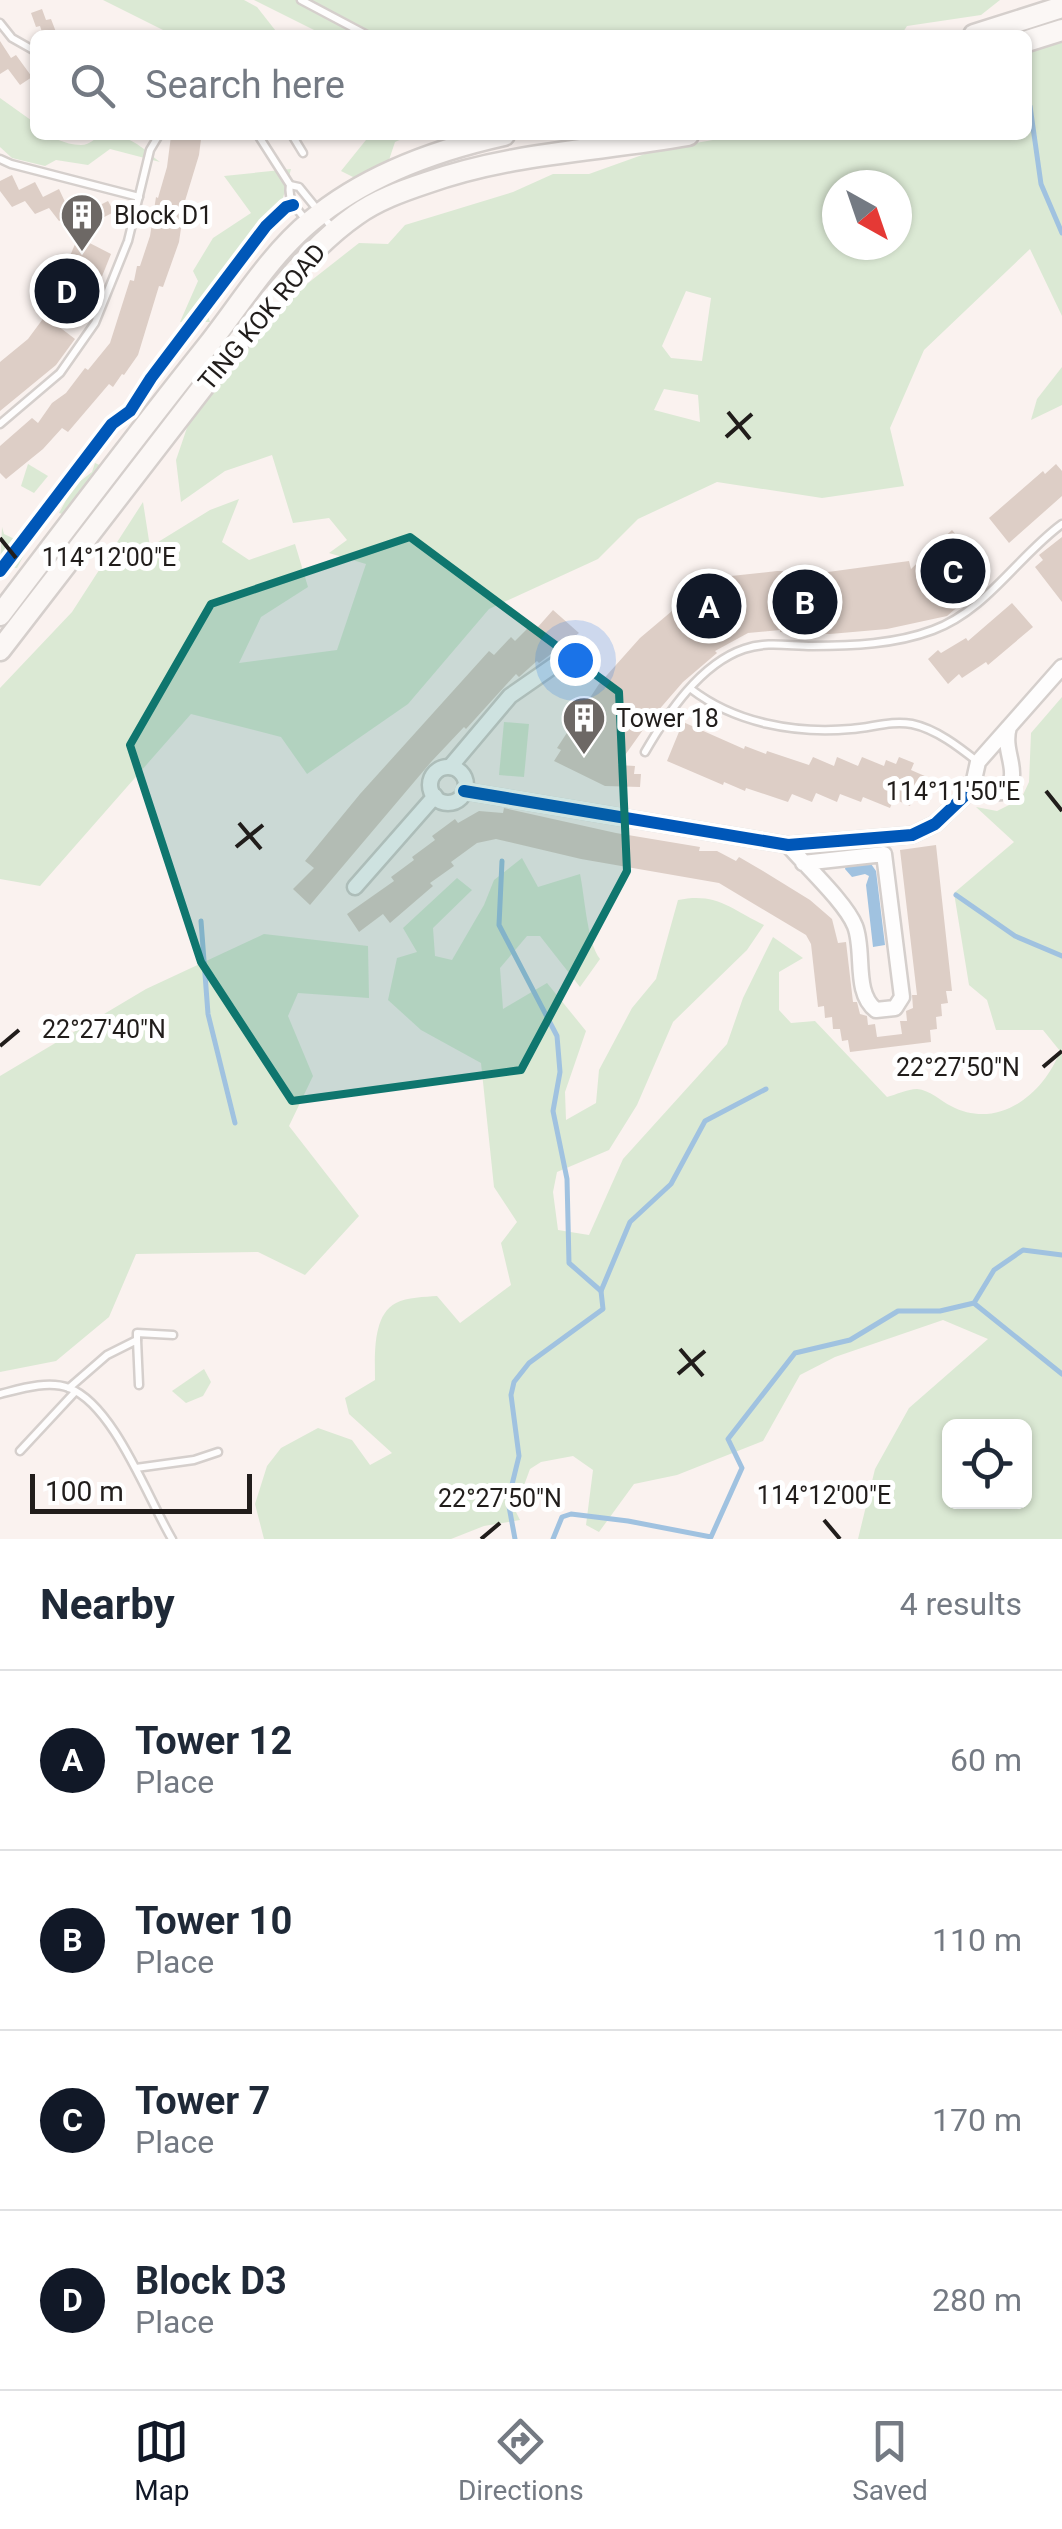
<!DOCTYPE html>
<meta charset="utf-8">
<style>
body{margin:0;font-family:Roboto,sans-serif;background:#f2f2f3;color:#1f2937}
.controls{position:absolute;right:30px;bottom:30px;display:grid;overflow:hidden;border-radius:15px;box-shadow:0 2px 8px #0004}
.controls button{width:90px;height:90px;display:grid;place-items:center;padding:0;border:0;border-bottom:2px solid #e0e1e3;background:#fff;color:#1f2937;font:50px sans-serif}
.compass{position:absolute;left:822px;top:170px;width:90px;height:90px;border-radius:50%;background:#fff;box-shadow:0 2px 8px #0004;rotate:140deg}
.scale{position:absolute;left:30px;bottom:25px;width:222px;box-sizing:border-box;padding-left:10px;border:5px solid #211d1b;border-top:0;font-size:28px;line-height:35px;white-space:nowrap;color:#211d1b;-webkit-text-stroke:8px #fff;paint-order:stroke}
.you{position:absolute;left:575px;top:660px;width:35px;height:35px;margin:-25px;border:8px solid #fff;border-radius:50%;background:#1a73e8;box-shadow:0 0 0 15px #1a73e833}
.badge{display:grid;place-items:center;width:65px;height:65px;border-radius:50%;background:#111827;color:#fff;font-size:32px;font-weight:700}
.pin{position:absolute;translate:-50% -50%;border:5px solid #fff;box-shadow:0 2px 10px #0006}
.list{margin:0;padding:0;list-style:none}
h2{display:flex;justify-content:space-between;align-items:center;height:130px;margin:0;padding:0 40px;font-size:42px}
h2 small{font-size:32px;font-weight:400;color:#747a83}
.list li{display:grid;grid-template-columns:65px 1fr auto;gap:30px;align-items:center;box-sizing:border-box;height:180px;padding:0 40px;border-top:2px solid #e0e1e3}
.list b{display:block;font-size:38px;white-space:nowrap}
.list p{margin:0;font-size:32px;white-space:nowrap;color:#747a83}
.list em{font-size:32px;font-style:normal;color:#747a83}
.icon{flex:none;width:55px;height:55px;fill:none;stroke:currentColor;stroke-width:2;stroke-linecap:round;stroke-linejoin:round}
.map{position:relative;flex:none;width:1062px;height:1539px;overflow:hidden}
.search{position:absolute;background:#fff;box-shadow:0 2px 8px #0004;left:30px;right:30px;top:30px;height:110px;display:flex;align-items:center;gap:25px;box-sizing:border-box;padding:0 35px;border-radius:15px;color:#747a83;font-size:38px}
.sheet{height:850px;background:#fff}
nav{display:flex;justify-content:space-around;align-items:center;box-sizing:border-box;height:140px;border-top:2px solid #e0e1e3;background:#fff;font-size:28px;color:#747a83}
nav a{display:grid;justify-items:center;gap:5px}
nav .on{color:#111827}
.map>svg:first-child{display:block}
.green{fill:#dbe9d4;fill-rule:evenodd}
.water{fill:#a0c2e0}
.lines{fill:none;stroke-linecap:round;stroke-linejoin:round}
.stream{stroke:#a0c2e0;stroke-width:5}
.building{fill:#ddcec6}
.lane-casing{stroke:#d5cfcc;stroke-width:11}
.street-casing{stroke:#d5cfcc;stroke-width:19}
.secondary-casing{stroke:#d5cfcc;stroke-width:25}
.lane{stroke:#fefdfd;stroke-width:6}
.street{stroke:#fefdfd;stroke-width:14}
.secondary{stroke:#fbf7f5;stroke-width:20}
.cycleway-casing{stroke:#fff;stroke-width:19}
.cycleway{stroke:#0057b8;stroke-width:12}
.marked{fill:#0f766e;fill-opacity:0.2;stroke:#0f766e;stroke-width:8;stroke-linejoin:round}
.ticks{fill:none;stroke:#211d1b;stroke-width:4}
.labels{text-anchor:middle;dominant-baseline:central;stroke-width:10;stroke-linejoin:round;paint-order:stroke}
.poi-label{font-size:25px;fill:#211d1b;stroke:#fff;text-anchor:start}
.street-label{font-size:25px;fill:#211d1b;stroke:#fff}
.ticks-label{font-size:25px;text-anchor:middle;fill:#211d1b;stroke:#fff;stroke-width:10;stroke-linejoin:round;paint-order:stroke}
</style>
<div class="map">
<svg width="1062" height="1539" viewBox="0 0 1062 1539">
<rect width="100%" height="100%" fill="#faf2ef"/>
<g class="green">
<path d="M103,0H244L257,7L279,35H173Z"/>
<path d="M254,0H1000L981,15L907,26L901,35H324Z"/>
<path d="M1062,34V316L1030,249L924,350L890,428L904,486L822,498L717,482L638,519L598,559L489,609L408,704L307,774L281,737L191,714L40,886L0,879V688L72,612L143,502L150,547L210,510L239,499L222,542L249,560L295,544L308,587L261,617L239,663L337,650L366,564L329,553L347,540L329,518L293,523L272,455L225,471L181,502L176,460L191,416L280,305L359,243L388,244L405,225L513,192L553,174H589L656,150L741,135H1027V48ZM837,185H897V245H837ZM686,291L711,298L702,361L671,358L662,346ZM664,389L698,395L700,422L654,410Z"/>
<path d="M0,98L35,123V135C54,135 63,145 81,145C91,145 94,137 103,136C126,131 144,149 160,162L110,149L88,165L56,160L45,166L12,158L0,147Z"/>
<path d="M370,135H411L395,142L387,166L359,180L341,171Z"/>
<path d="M291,169L276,223L206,310L210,322H180L198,281L193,271L213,238L251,213L224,176Z"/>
<path d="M1062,367V405L1031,420L1037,399Z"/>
<path d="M95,463L104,467L68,516L59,513L74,486L92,472Z"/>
<path d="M28,464L48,476L34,493L21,486Z"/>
<path d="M2,527L4,534L23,543L27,549L17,568L0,567Z"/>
<path d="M1062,697V1539H858L875,1469L909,1408L988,1339L943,1320L835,1357L800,1375L763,1441L677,1475L634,1484L599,1532L586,1525L593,1470L573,1456L541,1462L530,1469L515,1510L520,1520L484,1526L451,1539H264L255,1504L267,1466L281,1448L318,1428L352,1440L370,1465L392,1453L349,1414L345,1398L375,1380C375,1357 372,1315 396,1303C407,1297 425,1297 437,1296L460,1323L511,1285L501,1243L517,1222L494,1187L481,1063L421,1030L388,1000L397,958L417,952L403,928L457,878L472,890L433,928L435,956L452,960L484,905L494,880L522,858L538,887L580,874C585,898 587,942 600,959L580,987L540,936H527L500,968L503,1009L547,983L586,1031L565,1092L566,1120L596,1103L599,1070L632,1008L656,979L678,900C716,892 731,909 764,925L747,950L673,1022L637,1105L609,1150L557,1172L553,1192L558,1230L589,1235L623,1159L727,1044L743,998L773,937L803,958L779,972V1010L791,1023L815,1021L887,1097C895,1095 908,1089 917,1089C930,1090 941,1101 951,1106C998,1131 1044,1094 1060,1051L1043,1030H996L987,1000L969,985L954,893L1014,842L976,807L997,811L1021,799L1029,782L1031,733ZM950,1426H1024V1502H950Z"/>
<path d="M504,722L529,724L524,777L499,775Z"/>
<path d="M264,934L368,946L369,998L298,993L288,1016L313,1076L289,1126L359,1216L305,1275L258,1252L136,1254L109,1317L56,1361L0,1372V1076L146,989Z"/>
<path d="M204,1369L211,1382L203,1396L186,1403L172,1391Z"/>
</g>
<path class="water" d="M869,861L876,871L885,945L873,947L866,885L869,876L865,874L852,877L845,869L846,865Z"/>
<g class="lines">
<g class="stream">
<path d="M1030,106L1041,184L1062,233"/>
<path d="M502,861L499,925L557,1036L560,1072L553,1111L567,1179L569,1263L601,1291"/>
<path d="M956,895L1015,936L1062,956"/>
<path d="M201,921L208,1014L235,1123"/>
<path d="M975,1304L1062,1374"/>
<path d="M515,1539L508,1501L519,1456L511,1395L514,1382L529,1363L603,1309L601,1291L630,1222L671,1184L705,1121L766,1089"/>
<path d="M553,1539L562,1517L571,1514L628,1521L711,1537L742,1468L728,1439L795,1353L850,1340L898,1311H940L974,1303L994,1270L1023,1250L1062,1255"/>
</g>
</g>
<g class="building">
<path d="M42,9L46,20L51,19L56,32L43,35L40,26L36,27L31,13Z"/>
<path d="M0,41L11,58L16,55L32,77L20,85L8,69L0,74Z"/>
<path d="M171,136L201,139L199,155L185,201L179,242L163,287L159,286L138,355L124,375L122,374L113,387L109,384L68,432L62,428L43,449L6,479L0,473V446L32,418L38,423L52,403L66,393L85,368L88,370L110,343L130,280L134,281L137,266H140L150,236L156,197L158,198L167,167Z"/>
<path d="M12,175L19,190L35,182L43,197L59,189L66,204L82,195L88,207L59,221L49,208L35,214L25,201L12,207L0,191V181Z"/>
<path d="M108,201L114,212L81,229L88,211Z"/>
<path d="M78,237L111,254L84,321L49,306Z"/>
<path d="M45,316L75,339L56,365L0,411V362L28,339Z"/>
<path d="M1056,464L1062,471V496L1009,543L989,518L1043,471L1045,474Z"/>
<path d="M952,530L985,569L981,572L985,576L979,581L983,585L947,616L887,629L830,634L780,632V630L748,633L715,651L717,653L683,682L650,720L618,765L635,766L634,774H641L640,787L605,786L554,761L561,750L557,748L599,684L640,638L685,600L731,576L777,571L828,572L909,561L911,569Z"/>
<path d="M1062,537V602L1035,567L1043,560L1039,555Z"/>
<path d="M1012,603L1033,627L988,665L986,662L962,678L959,674L948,684L928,659L938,650L941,653L966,638L968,641Z"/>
<path d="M553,610L579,633L539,663L537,661L519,677L516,674L466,729L464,727L431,762L310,905L293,889L314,868L305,861L360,794L489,651L494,655L511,637L515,641L532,624L537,628Z"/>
<path d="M683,722L744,749L745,746L766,754L767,751L809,765L813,757L834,766L837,757L858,766L862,757L884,766L886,760L896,764L899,757L914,763L911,770L927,777L918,797L914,795L910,806L894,799L890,808L863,797L861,802L840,794L837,802L816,793L812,802L792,794L788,802L746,788L745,791L724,782L723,785L667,761Z"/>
<path d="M504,808L616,833L700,847L699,851H717L736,861L739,857L763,871L810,900L832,919L838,943L846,942L853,1002H857L860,1014L867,1016L868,1025L875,1024L877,1037L902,1034L900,1021H907L906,1011L913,1008L912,995H917L900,850L936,845L952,991H946L948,1003L941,1004L942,1016L936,1017L937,1029L930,1030L931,1042L850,1052L848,1040L842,1041L840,1029H833L832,1017L825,1018L824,1006L818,1007L811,944L806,935L719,883L581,859L496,839L477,843L451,862L454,866L430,883L433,886L390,923L383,914L359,932L347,914L394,881L391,877L414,860L412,857L435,840L432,836L455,819L458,823L479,811L503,813Z"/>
</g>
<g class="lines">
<g class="lane-casing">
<g id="lane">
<path d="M301,0L367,35"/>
<path d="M0,23L12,38L35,51"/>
<path d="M258,135L290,185C287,201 298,210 307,221"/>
<path d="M292,135L303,153"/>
<path d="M0,159L11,164L139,197"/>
<path d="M290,185L299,187L334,230"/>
<path d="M0,424L60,373L95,323L128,241L150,150L159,135"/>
<path d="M691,689C735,723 795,734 851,729C871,728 891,720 912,724C936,729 959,747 978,762"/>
<path d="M645,752C667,714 700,664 744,649C767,641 789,646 812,646C852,646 896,644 933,630C987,610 1017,557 1062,524"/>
<path d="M137,1340V1333L173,1335"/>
<path d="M69,1388L107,1355L137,1340L139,1385"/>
<path d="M0,1394C20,1389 48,1380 69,1388C114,1405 148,1499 172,1539"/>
<path d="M20,1451L75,1392"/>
<path d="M136,1468L194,1460L218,1452"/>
</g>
</g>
<g class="street-casing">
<g id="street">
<path d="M1009,727C1001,753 1024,774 1003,792L985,793L974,780L978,762L1062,667"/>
<path d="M450,767L510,696L582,646"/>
<circle cx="448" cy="785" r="18"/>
<path d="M464,791L788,845L912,835L935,824L976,785"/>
<path d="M788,845C806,866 846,903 855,926C865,951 853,993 876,1010L895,1008L902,997L884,854L803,863"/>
<path d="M355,887L435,796"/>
</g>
</g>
<g class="secondary-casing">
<g id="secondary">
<path d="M974,35L1062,7"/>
<path d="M1027,41L1062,30"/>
<path d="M0,615C69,524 138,433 209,344C241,303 271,254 311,221C365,176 436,150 504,135"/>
<path d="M0,650L270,300C296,269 323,238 356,215C377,200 402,191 426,183C513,152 599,151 688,135"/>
</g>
</g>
<use href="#lane" class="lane"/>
<use href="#street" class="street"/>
<use href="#secondary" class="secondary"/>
<g class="cycleway-casing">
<g id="cycleway">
<path d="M0,571L112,424L130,411L151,378L266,226L286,207L293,205"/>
<path d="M464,791L788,845L912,835L935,824L976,785"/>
</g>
</g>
<use href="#cycleway" class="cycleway"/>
</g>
<path class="marked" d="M410,537L619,692L627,871L521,1070L292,1101L201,962L130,745L211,604Z"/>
<path class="ticks" d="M728,412L750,439M726,437L752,414M0,538L16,558M1046,791L1062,811M239,823L261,849M236,847L263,825M0,1046L19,1030M1043,1067L1062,1051M680,1349L703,1376M678,1374L705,1351M824,1520L840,1539M481,1539L500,1523"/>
<defs>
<g id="building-pin" transform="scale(2.25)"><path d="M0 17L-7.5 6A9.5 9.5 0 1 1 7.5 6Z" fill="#6d6865" stroke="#fff"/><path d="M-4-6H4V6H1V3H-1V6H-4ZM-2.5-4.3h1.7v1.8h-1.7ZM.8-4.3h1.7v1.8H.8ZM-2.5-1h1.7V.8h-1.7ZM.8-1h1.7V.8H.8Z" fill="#fff"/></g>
</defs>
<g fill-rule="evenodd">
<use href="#building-pin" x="82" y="215"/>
<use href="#building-pin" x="584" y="718"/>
</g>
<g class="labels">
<g class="poi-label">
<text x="114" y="215">Block D1</text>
<text x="616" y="718">Tower 18</text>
</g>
<g class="street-label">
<text transform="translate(262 317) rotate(-50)">TING KOK ROAD</text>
</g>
</g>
<g class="ticks-label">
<text x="109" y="566">114°12'00"E</text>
<text x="953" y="800">114°11'50"E</text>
<text x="104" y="1038">22°27'40"N</text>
<text x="958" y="1076">22°27'50"N</text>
<text x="824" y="1504">114°12'00"E</text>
<text x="500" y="1507">22°27'50"N</text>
</g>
</svg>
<div class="controls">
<button><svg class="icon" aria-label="locate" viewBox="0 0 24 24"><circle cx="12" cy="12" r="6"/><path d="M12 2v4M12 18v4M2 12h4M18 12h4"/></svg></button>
</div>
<svg class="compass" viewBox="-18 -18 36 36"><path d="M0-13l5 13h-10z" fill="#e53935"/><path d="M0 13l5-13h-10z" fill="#747a83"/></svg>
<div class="scale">100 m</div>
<div class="you"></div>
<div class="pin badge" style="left:709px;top:606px">A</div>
<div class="pin badge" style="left:805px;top:602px">B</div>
<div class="pin badge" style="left:953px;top:571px">C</div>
<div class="pin badge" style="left:67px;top:291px">D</div>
<div class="search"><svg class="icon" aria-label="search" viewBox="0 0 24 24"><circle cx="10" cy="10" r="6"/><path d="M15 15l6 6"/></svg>Search here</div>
</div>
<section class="sheet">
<h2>Nearby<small>4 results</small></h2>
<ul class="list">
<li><span class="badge">A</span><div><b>Tower 12</b><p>Place</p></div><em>60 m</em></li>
<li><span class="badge">B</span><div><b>Tower 10</b><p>Place</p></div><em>110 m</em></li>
<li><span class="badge">C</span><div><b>Tower 7</b><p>Place</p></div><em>170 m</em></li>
<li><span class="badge">D</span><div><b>Block D3</b><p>Place</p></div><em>280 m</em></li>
</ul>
</section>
<nav>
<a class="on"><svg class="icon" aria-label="map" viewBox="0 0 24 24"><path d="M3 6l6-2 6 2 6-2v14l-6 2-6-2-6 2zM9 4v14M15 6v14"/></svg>Map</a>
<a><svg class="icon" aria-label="directions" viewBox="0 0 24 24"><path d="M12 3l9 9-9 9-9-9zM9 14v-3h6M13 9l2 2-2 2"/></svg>Directions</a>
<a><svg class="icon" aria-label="saved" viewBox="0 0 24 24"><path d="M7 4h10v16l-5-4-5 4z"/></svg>Saved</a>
</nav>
